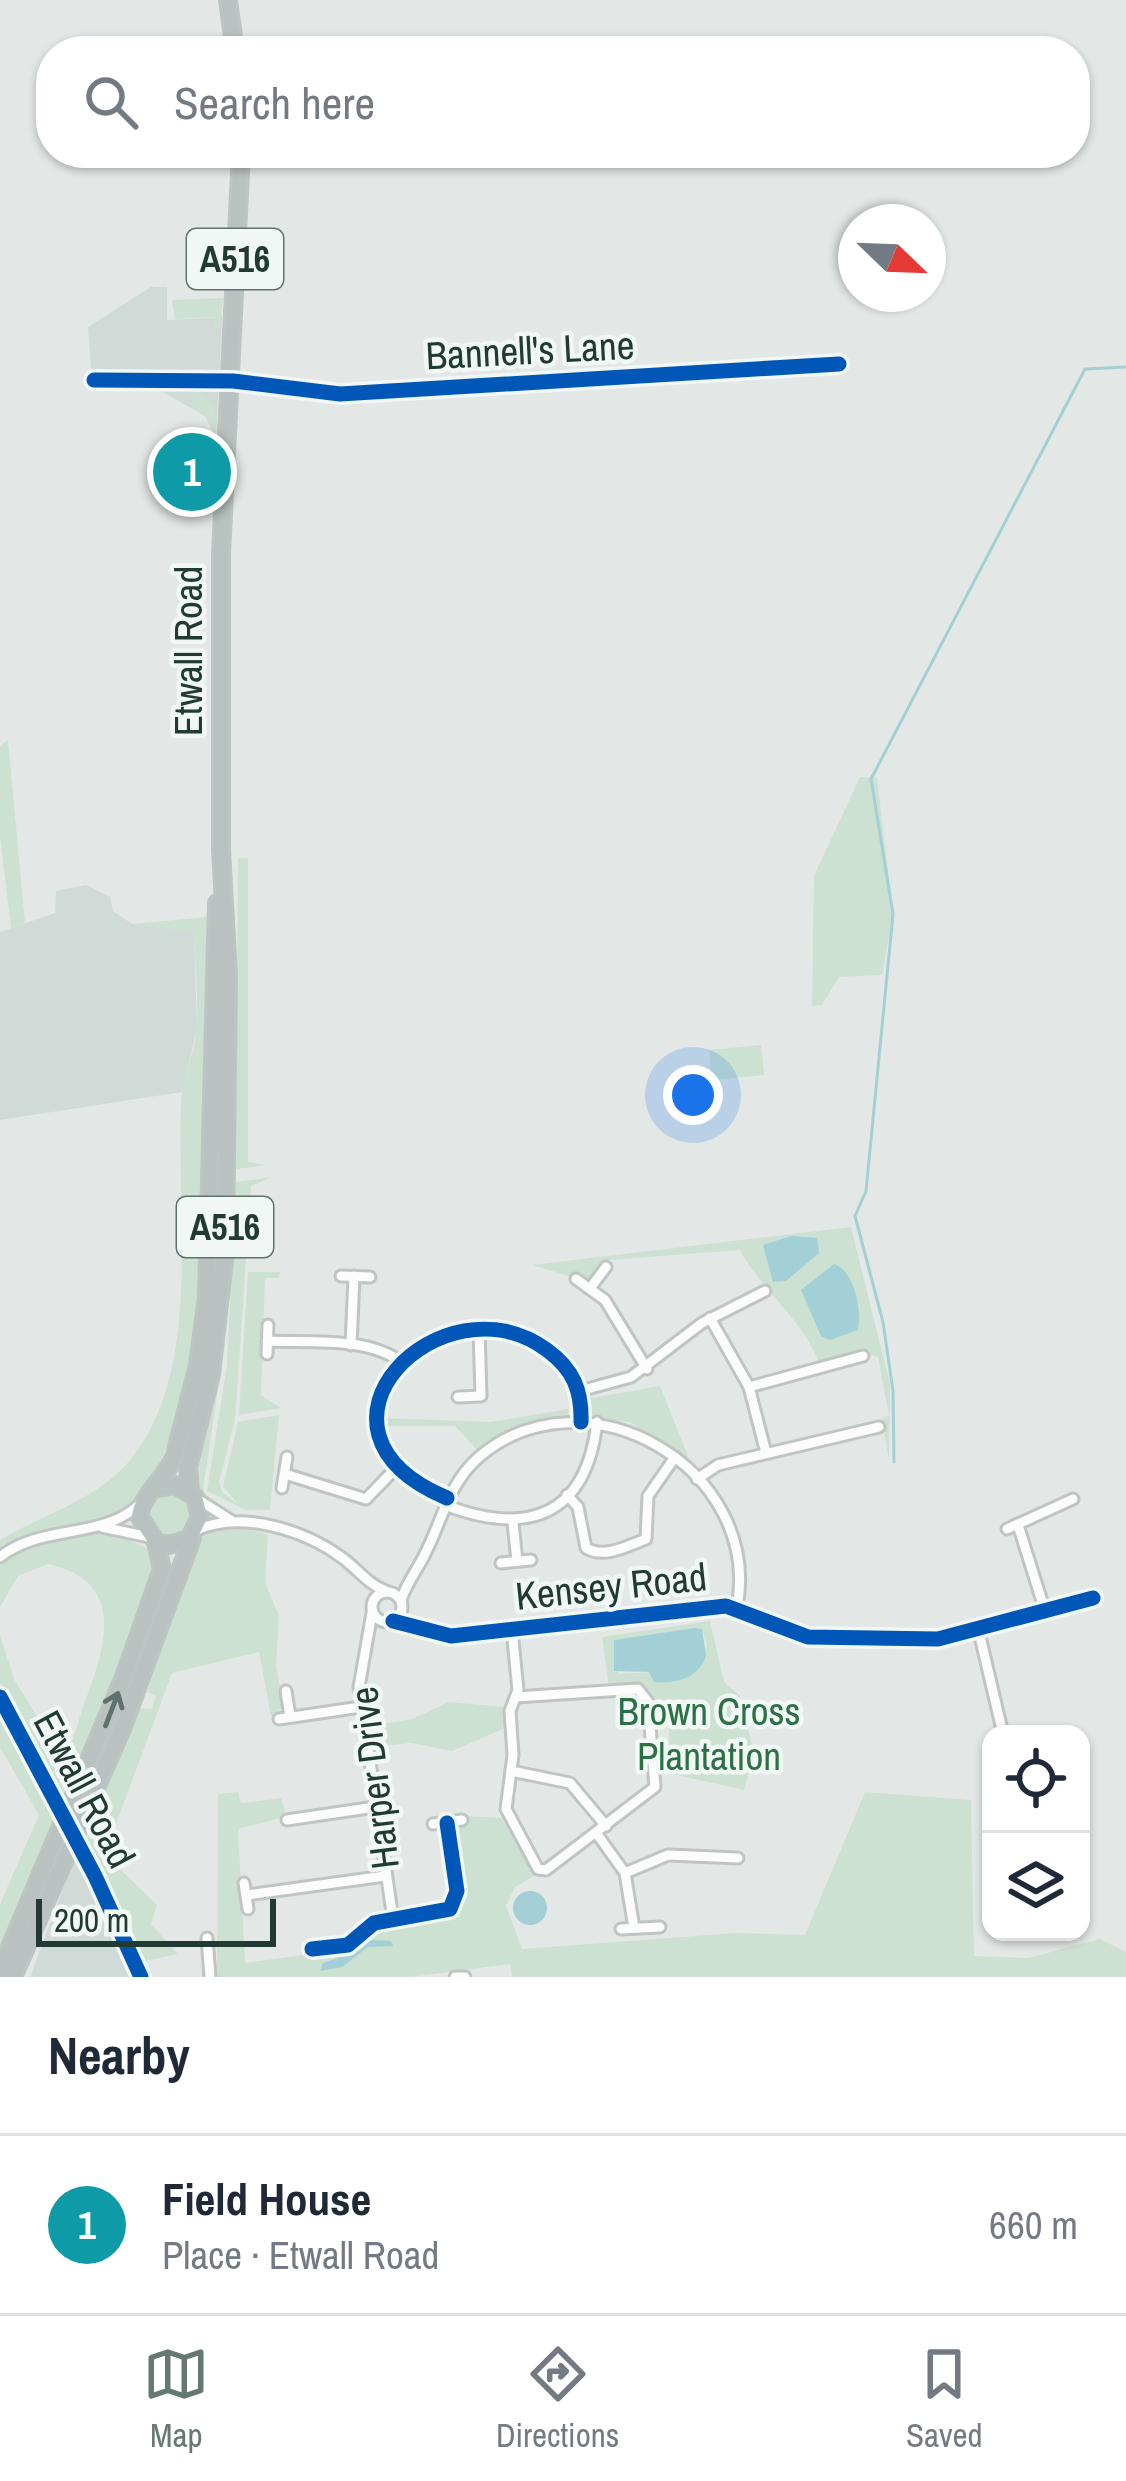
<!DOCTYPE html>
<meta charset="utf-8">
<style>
body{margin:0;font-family:"Archivo Narrow",sans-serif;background:#f6f6f7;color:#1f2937}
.controls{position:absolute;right:36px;bottom:36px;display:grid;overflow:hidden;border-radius:24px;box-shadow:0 3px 9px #0004}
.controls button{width:108px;height:108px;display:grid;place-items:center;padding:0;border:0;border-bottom:3px solid #e0e1e3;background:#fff;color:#1f2937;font:60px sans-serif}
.compass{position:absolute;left:838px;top:204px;width:108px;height:108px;border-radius:50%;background:#fff;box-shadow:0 3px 9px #0004;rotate:113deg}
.scale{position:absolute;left:36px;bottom:30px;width:240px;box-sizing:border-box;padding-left:12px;border:6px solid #213b34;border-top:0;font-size:33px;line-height:42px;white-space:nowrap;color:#213b34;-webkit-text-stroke:9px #f0f7f4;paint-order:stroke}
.you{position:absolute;left:693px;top:1095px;width:42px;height:42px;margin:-30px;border:9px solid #fff;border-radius:50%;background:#1a73e8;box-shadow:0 0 0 18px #1a73e833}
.badge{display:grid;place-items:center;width:78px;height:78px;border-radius:50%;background:#657872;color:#fff;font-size:39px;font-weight:700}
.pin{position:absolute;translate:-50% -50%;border:6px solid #fff;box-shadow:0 3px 12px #0006}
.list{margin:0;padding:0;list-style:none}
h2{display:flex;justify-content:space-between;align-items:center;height:156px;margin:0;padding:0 48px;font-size:51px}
h2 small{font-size:39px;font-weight:400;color:#747a83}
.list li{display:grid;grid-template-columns:78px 1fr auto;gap:36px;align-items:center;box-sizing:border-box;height:180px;padding:0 48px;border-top:3px solid #e0e1e3}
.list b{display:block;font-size:45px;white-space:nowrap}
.list p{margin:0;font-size:39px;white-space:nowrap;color:#747a83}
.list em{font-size:39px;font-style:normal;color:#747a83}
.icon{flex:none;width:66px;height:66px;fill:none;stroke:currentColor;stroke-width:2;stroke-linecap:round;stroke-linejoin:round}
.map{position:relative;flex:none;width:1126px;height:1977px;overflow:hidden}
.search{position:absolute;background:#fff;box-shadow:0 3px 9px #0004;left:36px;right:36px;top:36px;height:132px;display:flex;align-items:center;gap:30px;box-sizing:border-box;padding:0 42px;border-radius:48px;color:#747a83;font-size:45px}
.sheet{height:336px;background:#fff}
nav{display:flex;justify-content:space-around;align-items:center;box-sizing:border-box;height:168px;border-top:3px solid #e0e1e3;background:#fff;font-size:33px;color:#747a83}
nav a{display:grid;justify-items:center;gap:6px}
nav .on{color:#657872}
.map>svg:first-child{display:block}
.built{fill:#d0dad6}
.green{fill:#cce1d2;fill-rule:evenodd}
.water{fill:#a3d0d6}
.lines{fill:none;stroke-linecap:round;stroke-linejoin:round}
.stream{stroke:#a3d0d6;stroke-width:3}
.minor-casing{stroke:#c0c5c3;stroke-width:15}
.highway-casing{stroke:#bcc5c2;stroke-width:20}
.minor{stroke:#fbfcfb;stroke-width:9}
.highway{stroke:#b9c2c0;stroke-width:14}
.minor-bridge-casing{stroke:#c0c5c3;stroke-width:15;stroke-linecap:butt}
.minor-bridge{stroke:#fbfcfb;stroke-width:9}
.cycleway-casing{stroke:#f0f7f4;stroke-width:22}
.cycleway{stroke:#0057b8;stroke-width:15}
.oneway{stroke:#5e716c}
.labels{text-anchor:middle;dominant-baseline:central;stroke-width:9;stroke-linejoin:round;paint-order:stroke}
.shield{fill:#f0f7f4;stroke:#5f736e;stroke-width:3}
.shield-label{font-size:36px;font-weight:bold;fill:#213b34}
.street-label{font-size:39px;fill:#213b34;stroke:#f0f7f4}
.park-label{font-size:39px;fill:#2c7146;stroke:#f0f7f4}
</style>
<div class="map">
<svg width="1126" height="1977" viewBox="0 0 1126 1977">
<rect width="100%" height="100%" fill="#e3e8e6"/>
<g class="built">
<path d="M151,287H167V320L222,317L216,437L205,416L145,382L92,383L88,327Z"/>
<path d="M86,885L110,897L113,911L132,924L194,932L197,1028L182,1092L0,1120V932L55,913L56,891Z"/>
<path d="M75,1857L111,1922L133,1977H30Z"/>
</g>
<g class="green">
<path d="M223,298L220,328L211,330L216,317L175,319L172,300Z"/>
<path d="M194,388C215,399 217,415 216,437L205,416L191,408Z"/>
<path d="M8,740L25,923L11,928L0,836V746Z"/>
<path d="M860,777L877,778L893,914L882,975L839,977L822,1005L812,1006L814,876Z"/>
<path d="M238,858H248V1162L267,1165L236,1169Z"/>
<path d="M207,917C204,1046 227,1423 129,1505C96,1533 38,1525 0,1547V1540C43,1514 98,1500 131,1459C203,1371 176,1212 181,1104C182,1077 196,1051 197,1024C198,994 195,963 194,933L133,924Z"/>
<path d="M761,1045L764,1075L712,1080L709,1050Z"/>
<path d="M272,1177L251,1186L235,1419L219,1482L222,1492L238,1504L223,1487L238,1422L279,1415L270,1510H246L207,1491L227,1365L236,1182Z"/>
<path d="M851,1227L890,1384L889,1460L882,1419L889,1415L878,1357L864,1353L819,1362C801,1317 762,1292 740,1250L609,1260L589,1282L532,1265Z"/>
<path d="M248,1272H280L279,1278H265L261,1395L281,1408L239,1415Z"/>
<path d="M225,1341L203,1490L214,1504L194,1489L192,1472Z"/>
<path d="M660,1386L690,1461L630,1422L588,1417L586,1399Z"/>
<path d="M568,1409L569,1416L507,1432L478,1451L455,1426H383V1418L490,1422Z"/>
<circle cx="170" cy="1515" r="24"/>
<path d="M233,1525L268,1535L265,1582L279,1616L276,1666L284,1707L271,1716L259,1652L172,1673L115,1827L114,1863L157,1905L151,1924L178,1954L145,1961L84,1838L140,1708L152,1709L156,1695L147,1692L193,1543L210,1529Z"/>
<path d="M107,1531L152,1550L155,1574L68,1807L0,1683V1635L14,1679L63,1759C73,1744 77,1725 83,1707C104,1651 130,1582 48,1564L18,1576L0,1607V1566L24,1547Z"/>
<path d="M710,1621L724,1682L740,1696L754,1753L744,1790L672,1774L667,1708L654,1707L644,1684L609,1687L602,1637ZM694,1628L702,1629L707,1647L655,1682L650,1672L619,1674L614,1640Z"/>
<path d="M449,1702L504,1707L505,1728L452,1751L411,1743L374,1747L370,1726L412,1719Z"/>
<path d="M0,1713L56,1824L0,1955V1904L39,1815L0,1747Z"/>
<path d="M238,1792L241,1803L281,1798L285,1811L281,1818L238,1829L245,1963L346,1949L380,1927L447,1916L459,1892L452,1829L466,1823V1816L501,1818L536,1875L515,1887L506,1906L522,1949L735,1933L805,1935L865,1792L971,1800L974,1956L1028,1958L1100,1939L1126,1952V1977H512L510,1964L410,1977H217L218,1794Z"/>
</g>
<g class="water">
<path d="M791,1236L817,1238L819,1253L786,1281L773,1282L763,1245Z"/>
<path d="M834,1264C854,1270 862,1310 858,1330L830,1340L821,1336L801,1290Z"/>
<path d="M694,1628L702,1629L706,1655C700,1678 676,1684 654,1682L649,1672L614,1671V1640Z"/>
<circle cx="530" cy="1908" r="17"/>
<path d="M369,1940L391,1941L393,1946L368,1947L342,1967L320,1971L323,1963L354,1952Z"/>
</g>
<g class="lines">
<path class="stream" d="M894,1462L893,1391L883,1322L855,1216L866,1191L893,914L871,779L1085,369L1126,367"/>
<g class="minor-casing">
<g id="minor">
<path d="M94,380L233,381L340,394L839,364"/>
<path d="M341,1276L370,1277"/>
<path d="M576,1279L605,1300L647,1369"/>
<path d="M591,1287L606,1267"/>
<path d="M710,1318L749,1387L766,1453"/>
<path d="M267,1341C308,1343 369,1336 402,1363"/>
<path d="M351,1345L354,1276"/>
<path d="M267,1354L268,1325"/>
<path d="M749,1387L863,1356"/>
<path d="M580,1391L631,1377L702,1323L765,1291"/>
<path d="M458,1397L481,1396L479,1330"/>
<path d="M285,1474L366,1499L395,1469"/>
<path d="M697,1479L718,1465L879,1427"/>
<path d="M282,1488L287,1457"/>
<path d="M567,1495L578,1507L586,1548C605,1559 627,1546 646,1539L648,1496L675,1457"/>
<path d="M196,1498L232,1521"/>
<path d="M447,1498C283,1429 443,1273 547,1350C573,1369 582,1390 581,1422"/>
<path d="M445,1505C526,1536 586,1518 597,1422"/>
<path d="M513,1523L517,1561"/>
<path d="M1018,1525L1046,1614"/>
<path d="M102,1527L149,1537"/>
<path d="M1007,1529L1073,1499"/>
<path d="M197,1530C241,1510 304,1530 341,1557C357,1568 367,1584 386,1591"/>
<path d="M0,1557C41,1524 100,1540 139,1505"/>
<path d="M501,1563L531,1560"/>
<circle cx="387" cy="1607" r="15"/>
<path d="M401,1600C407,1582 418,1569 426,1552C443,1518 449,1483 479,1457C586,1366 763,1469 737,1607"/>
<path d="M372,1613L359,1687L393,1919"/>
<path d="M393,1621L451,1636L726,1606L808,1637L938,1639L1093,1598"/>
<path d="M512,1630L518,1690L510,1711L513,1755L506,1809L538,1869L546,1870L655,1787L648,1702L638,1689L516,1697"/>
<path d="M979,1632L1003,1734"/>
<path d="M286,1691L290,1716"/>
<path d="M0,1697L39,1772"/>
<path d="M279,1719L361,1707"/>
<path d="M511,1771L570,1783L606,1826"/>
<path d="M287,1820L375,1807"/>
<path d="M433,1824L462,1820"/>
<path d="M597,1834L625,1873L634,1928"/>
<path d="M625,1873L668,1855L738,1858"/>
<path d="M95,1876L141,1977"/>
<path d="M244,1883L248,1909"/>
<path d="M247,1895L385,1876"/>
<path d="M621,1929L660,1927"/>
<path d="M207,1938L210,1977"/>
<path d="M312,1949L348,1945L374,1923L450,1909L457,1891L447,1823"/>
<path d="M455,1977H465"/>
</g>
</g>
<g class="highway-casing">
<g id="highway">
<path d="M228,0L235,51"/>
<path d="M153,1489L175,1485L195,1497L200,1517L189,1539L169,1545L156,1542L139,1516C143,1492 166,1479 175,1455L198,1365L207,1297L217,903"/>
<path d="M190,1492L188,1467L211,1374L225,1252L228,974L221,850V554L241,153"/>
<path d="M0,1971L124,1677L162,1569L156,1542"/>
<path d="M13,1977L122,1729L192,1538"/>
</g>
</g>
<use href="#minor" class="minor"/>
<use href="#highway" class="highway"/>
<g class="minor-bridge-casing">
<path id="minor-bridge" d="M39,1772L95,1876"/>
</g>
<use href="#minor-bridge" class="minor-bridge"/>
<g class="cycleway-casing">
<g id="cycleway">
<path d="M94,380L233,381L340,394L839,364"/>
<path d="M447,1498C283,1429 443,1273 547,1350C573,1369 582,1390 581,1422"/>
<path d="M393,1621L451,1636L726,1606L808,1637L938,1639L1093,1598"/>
<path d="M0,1697L95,1876L141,1977"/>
<path d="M312,1949L348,1945L374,1923L450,1909L457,1891L447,1823"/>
</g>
</g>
<use href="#cycleway" class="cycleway"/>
</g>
<defs><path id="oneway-shaft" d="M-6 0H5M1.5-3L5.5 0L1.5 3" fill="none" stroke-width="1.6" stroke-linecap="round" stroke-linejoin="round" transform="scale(3)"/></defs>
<use class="oneway" href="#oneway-shaft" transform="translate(112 1709) rotate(-69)"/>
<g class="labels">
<g class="shield">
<rect x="187" y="229" width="96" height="60" rx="9"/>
<rect x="177" y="1197" width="96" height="60" rx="9"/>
</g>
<g class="shield-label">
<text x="235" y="259">A516</text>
<text x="225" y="1227">A516</text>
</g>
<g class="street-label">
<text transform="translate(530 350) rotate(-3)">Bannell's Lane</text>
<text transform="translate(188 651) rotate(-90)">Etwall Road</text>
<text transform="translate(611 1586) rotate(-6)">Kensey Road</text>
<text transform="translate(374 1778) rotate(-97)">Harper Drive</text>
<text transform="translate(85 1789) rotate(62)">Etwall Road</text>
</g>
<g class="park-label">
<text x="709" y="1711">Brown Cross<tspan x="709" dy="45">Plantation</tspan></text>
</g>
</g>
</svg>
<div class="controls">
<button><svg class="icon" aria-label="locate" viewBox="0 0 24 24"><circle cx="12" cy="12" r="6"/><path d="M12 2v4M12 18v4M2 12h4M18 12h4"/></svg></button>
<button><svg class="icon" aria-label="layers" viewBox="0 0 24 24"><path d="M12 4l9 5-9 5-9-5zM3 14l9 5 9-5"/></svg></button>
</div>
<svg class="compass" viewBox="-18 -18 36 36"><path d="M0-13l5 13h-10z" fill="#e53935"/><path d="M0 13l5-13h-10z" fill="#747a83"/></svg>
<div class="scale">200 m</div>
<div class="you"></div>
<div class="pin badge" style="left:192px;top:472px;background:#0f9aa8">1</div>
<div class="search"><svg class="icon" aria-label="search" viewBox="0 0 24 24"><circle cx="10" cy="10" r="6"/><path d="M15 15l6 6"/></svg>Search here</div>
</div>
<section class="sheet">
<h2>Nearby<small></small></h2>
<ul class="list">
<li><span class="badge" style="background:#0f9aa8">1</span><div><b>Field House</b><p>Place · Etwall Road</p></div><em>660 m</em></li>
</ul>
</section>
<nav>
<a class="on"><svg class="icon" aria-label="map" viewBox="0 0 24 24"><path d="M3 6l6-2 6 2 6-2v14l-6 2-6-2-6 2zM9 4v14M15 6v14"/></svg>Map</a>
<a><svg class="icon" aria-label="directions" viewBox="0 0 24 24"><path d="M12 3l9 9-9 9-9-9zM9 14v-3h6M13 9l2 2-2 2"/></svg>Directions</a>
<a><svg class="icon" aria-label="saved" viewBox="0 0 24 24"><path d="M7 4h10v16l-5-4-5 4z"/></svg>Saved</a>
</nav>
